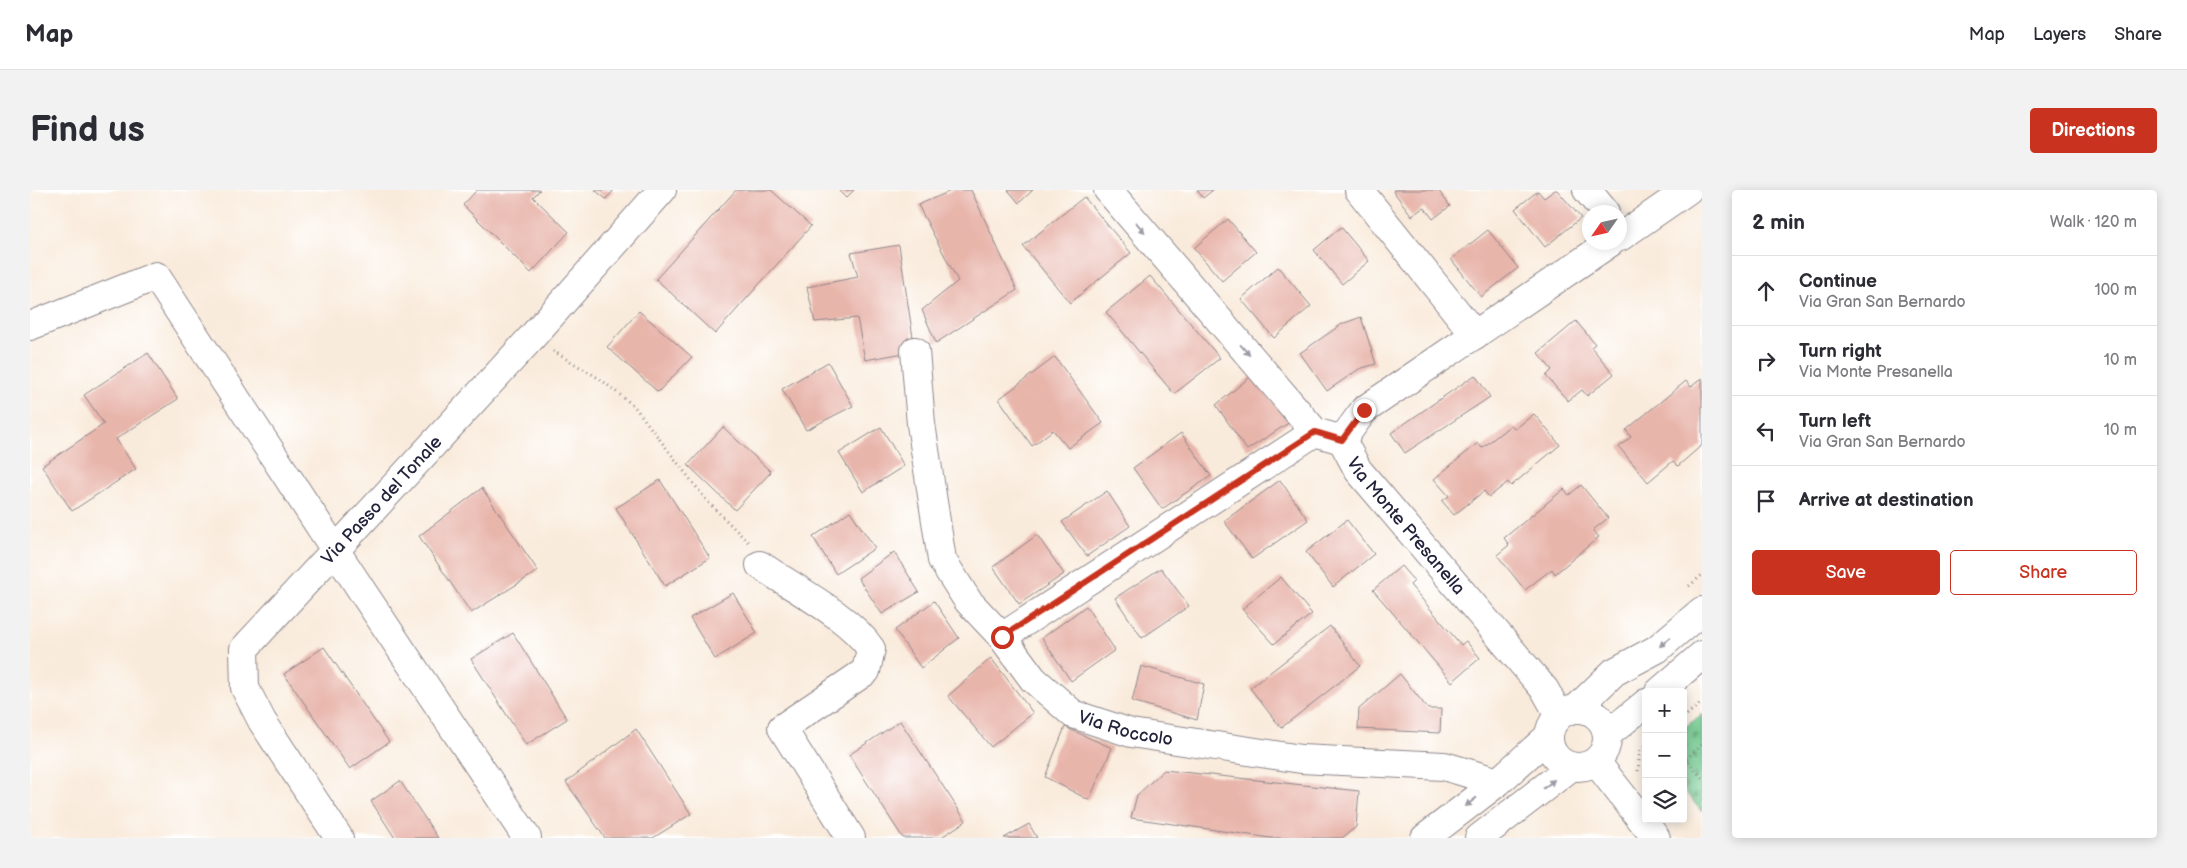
<!DOCTYPE html>
<meta charset="utf-8">
<style>
body{margin:0;font-family:"Balsamiq Sans",sans-serif;background:#f2f2f3;color:#2b2b33}
.controls{position:absolute;right:15px;bottom:15px;display:grid;overflow:hidden;border-radius:5px;box-shadow:0 2px 12px #0003}
.controls button{width:45px;height:45px;display:grid;place-items:center;padding:0;border:0;border-bottom:1px solid #e1e1e2;background:#fff;color:#2b2b33;font:25px sans-serif}
.compass{position:absolute;left:1552px;top:15px;width:45px;height:45px;border-radius:50%;background:#fff;box-shadow:0 2px 12px #0003;rotate:236deg}
.stop{position:absolute;width:15px;height:15px;margin:-11px;border:4px solid #c8321e;border-radius:50%;background:#fff}
.stop.end{background:#c8321e;border-color:#fff;box-shadow:0 1px 5px #0008}
.list{margin:0;padding:0;list-style:none}
h2{display:flex;justify-content:space-between;align-items:center;height:65px;margin:0;padding:0 20px;font-size:21px}
h2 small{font-size:16px;font-weight:400;color:#7c7c81}
.list li{display:grid;grid-template-columns:32px 1fr auto;gap:15px;align-items:center;box-sizing:border-box;height:70px;padding:0 20px;border-top:1px solid #e1e1e2}
.list b{display:block;font-size:19px;white-space:nowrap}
.list p{margin:0;font-size:16px;white-space:nowrap;color:#7c7c81}
.list em{font-size:16px;font-style:normal;color:#7c7c81}
.actions{display:flex;gap:10px;padding:15px 20px}
.actions a{flex:1;padding:11px 0;border:1px solid #c8321e;border-radius:5px;text-align:center;font-size:18px;color:#c8321e}
.actions .main{background:#c8321e;color:#fff}
.icon{flex:none;width:28px;height:28px;fill:none;stroke:currentColor;stroke-width:2;stroke-linecap:round;stroke-linejoin:round}
.map{position:relative;flex:none;width:1672px;height:648px;overflow:hidden;border-radius:5px}
header{display:flex;align-items:center;gap:30px;box-sizing:border-box;height:70px;padding:0 25px;background:#fff;border-bottom:1px solid #e1e1e2}
header strong{font-size:24px}
nav{display:flex;gap:28px;margin-inline-start:auto;font-size:18px}
.intro{display:flex;align-items:center;justify-content:space-between;box-sizing:border-box;height:120px;padding:0 30px}
h1{margin:0;font-size:35px}
.button{padding:12px 22px;border-radius:5px;background:#c8321e;color:#fff;font-size:18px;font-weight:700}
main{display:flex;gap:30px;padding:0 30px}
aside{flex:1;background:#fff;border-radius:5px;box-shadow:0 2px 12px #0003}
.map>svg:first-child{display:block}
.cemetery{fill:url(#cemetery-stones);stroke:#4a7665}
.building{fill:#e8b5ab}
.lines{fill:none;stroke-linecap:round;stroke-linejoin:round}
.minor-casing{stroke:#8e868b;stroke-width:30}
.path{stroke:#8e868b;stroke-width:3;stroke-dasharray:1 4;stroke-linecap:butt}
.minor{stroke:#fff;stroke-width:28}
.oneway{fill:#9c9ca7}
.route{stroke:#c8321e;stroke-width:6}
.labels{text-anchor:middle;dominant-baseline:central;stroke-width:5;stroke-linejoin:round;paint-order:stroke}
.street-label{font-size:18px;fill:#22223b;stroke:#fff}
</style>
<header>
<strong>Map</strong>
<nav><a>Map</a><a>Layers</a><a>Share</a></nav>
</header>
<div class="intro"><h1>Find us</h1><a class="button">Directions</a></div>
<main>
<div class="map">
<svg width="1672" height="648" viewBox="0 0 1672 648">
<defs>
<pattern id="cemetery-stones" width="16" height="16" patternUnits="userSpaceOnUse" patternTransform="scale(1.25)"><rect width="16" height="16" fill="#72c98f"/><path d="M2 7V4a2 2 0 0 1 4 0v3zM10 15v-3a2 2 0 0 1 4 0v3z" fill="#62ac7c"/></pattern>
</defs>
<rect width="100%" height="100%" fill="#fff"/>
<filter id="ink" filterUnits="userSpaceOnUse"><feTurbulence type="fractalNoise" baseFrequency=".02" numOctaves="2"/><feDisplacementMap in="SourceGraphic" scale="10" xChannelSelector="R" yChannelSelector="G"/><feConvolveMatrix kernelMatrix="1 2 1 2 8 2 1 2 1" color-interpolation-filters="sRGB"/></filter>
<filter id="wash" filterUnits="userSpaceOnUse"><feTurbulence type="fractalNoise" baseFrequency=".0096" numOctaves="4" result="noise"/><feDisplacementMap in="SourceGraphic" scale="20" xChannelSelector="R" yChannelSelector="G"/><feGaussianBlur stdDeviation="1.12" result="paint"/><feColorMatrix in="noise" values="0 0 0 0 0 0 0 0 0 0 0 0 0 0 0 0 0 1.4 0 .05"/><feComposite in="paint" operator="in"/></filter>
<g filter="url(#wash)">
<rect width="100%" height="100%" fill="#f9ebdb"/>
<path class="cemetery" d="M1672,524V622L1653,599V539Z"/>
<g id="blocks">
<g class="building">
<path d="M447,0H510L503,7L539,42L501,83L433,15Z"/>
<path d="M565,0H584L576,9Z"/>
<path d="M706,0H741L781,36L685,144L626,89Z"/>
<path d="M808,0H824L816,8Z"/>
<path d="M923,0H941L987,100L906,153L892,120L928,91L888,15Z"/>
<path d="M978,0H1003L989,13Z"/>
<path d="M1167,0H1183L1173,8Z"/>
<path d="M1364,0H1408L1420,16L1403,29L1394,17L1382,26L1363,1Z"/>
<path d="M1525,0H1527L1551,28L1515,57L1485,19L1508,1L1514,8Z"/>
<path d="M1054,7L1101,63L1040,113L993,56Z"/>
<path d="M1198,29L1226,62L1192,91L1164,58Z"/>
<path d="M1311,37L1339,71L1312,94L1284,60Z"/>
<path d="M1458,40L1488,78L1451,107L1421,69Z"/>
<path d="M869,55L885,161L835,170L827,128L785,132L777,97L828,87L821,63Z"/>
<path d="M1248,77L1281,116L1244,148L1211,109Z"/>
<path d="M1120,86L1190,168L1144,204L1076,122Z"/>
<path d="M609,121L662,167L628,202L577,157Z"/>
<path d="M1331,127L1346,174L1329,179L1297,201L1270,163L1312,134Z"/>
<path d="M1546,131L1565,154L1561,157L1584,184L1557,206L1552,200L1538,211L1516,186L1522,180L1508,163Z"/>
<path d="M118,163L148,209L86,249L106,279L42,321L12,276L74,234L54,205Z"/>
<path d="M1025,167L1073,233L1038,258L1023,240L1002,256L969,209Z"/>
<path d="M798,172L823,216L776,240L752,199Z"/>
<path d="M1445,185L1460,207L1375,263L1361,243Z"/>
<path d="M1221,186L1260,232L1217,260L1186,215Z"/>
<path d="M1672,188V255L1648,276L1643,271L1618,292L1589,257L1601,247L1596,240L1656,191L1661,197Z"/>
<path d="M1504,224L1530,255L1481,296L1478,292L1459,307L1454,301L1424,325L1412,311L1419,306L1404,289L1448,253L1452,258L1481,235L1485,239Z"/>
<path d="M693,237L741,282L705,320L658,275Z"/>
<path d="M851,237L874,276L833,302L809,263Z"/>
<path d="M1151,243L1181,286L1132,319L1103,278Z"/>
<path d="M630,290L680,368L635,396L586,318Z"/>
<path d="M1250,290L1278,330L1222,369L1194,331Z"/>
<path d="M1551,295L1578,328L1563,340L1569,347L1525,384L1522,379L1495,400L1467,365L1479,355L1474,348L1534,299L1539,305Z"/>
<path d="M452,298L508,381L441,423L389,346Z"/>
<path d="M1077,301L1100,336L1057,366L1032,332Z"/>
<path d="M820,321L845,358L806,384L783,347Z"/>
<path d="M1317,330L1344,364L1303,397L1276,362Z"/>
<path d="M1007,345L1034,384L989,414L963,377Z"/>
<path d="M864,362L889,402L852,424L828,388Z"/>
<path d="M1371,376L1384,391L1380,395L1431,455L1436,451L1450,468L1422,492L1343,400Z"/>
<path d="M1131,378L1159,416L1112,448L1085,408Z"/>
<path d="M1251,387L1282,424L1244,454L1212,419Z"/>
<path d="M703,403L727,443L685,469L660,428Z"/>
<path d="M904,411L929,448L891,478L865,440Z"/>
<path d="M1056,416L1085,460L1041,491L1012,448Z"/>
<path d="M1300,436L1330,476L1251,538L1220,498Z"/>
<path d="M483,443L537,529L496,555L441,469Z"/>
<path d="M294,457L359,552L320,579L254,484Z"/>
<path d="M961,468L1003,523L961,557L918,506Z"/>
<path d="M1111,476L1174,494L1167,530L1102,511Z"/>
<path d="M1370,484L1398,519H1411L1410,543L1328,539L1329,519Z"/>
<path d="M870,531L936,631L910,648H873L819,565Z"/>
<path d="M1035,537L1082,558L1059,610L1015,587Z"/>
<path d="M606,539L661,624L623,648H575L536,592Z"/>
<path d="M1134,580L1329,601L1326,637L1312,648H1241L1101,628L1107,605Z"/>
<path d="M370,591L408,648H365L341,611Z"/>
<path d="M999,634L1007,648H974Z"/>
</g>
</g>
</g>
<g filter="url(#ink)">
<use href="#blocks" fill-opacity="0" stroke="#8e868b" stroke-width="1"/>
<g class="lines">
<g class="minor-casing">
<g id="minor">
<path id="s1" d="M1078,0L1285,242L1312,250L1328,280L1515,500L1529,525"/>
<path d="M1329,0L1445,145"/>
<path d="M1557,0L1575,22"/>
<path d="M1590,47L1658,0"/>
<path d="M0,136L126,86L332,401L497,648"/>
<path id="s2" d="M885,161L891,234L912,370L938,411L972,447L1003,489L1043,524L1101,543L1271,569L1414,576L1468,592"/>
<path d="M1312,250L1334,220L1581,52"/>
<path d="M730,375C763,398 819,426 841,459L836,481L752,538L821,648"/>
<path d="M972,447L1285,242"/>
<path d="M1629,502L1672,465"/>
<path d="M1547,518L1584,482L1627,459L1672,421"/>
<circle cx="1548" cy="548" r="29"/>
<path d="M1578,544L1616,513"/>
<path d="M1566,572L1626,648"/>
<path id="s3" d="M309,648L232,531L215,498L214,459L502,147L632,0"/>
<path d="M1395,648L1468,592L1518,547"/>
<path d="M1449,648L1541,577"/>
</g>
</g>
<g class="path">
<path d="M523,161L570,189L604,216L677,311L718,352"/>
<path d="M1659,396L1672,385"/>
<path d="M1653,528L1672,512"/>
<path d="M1672,555L1656,569L1672,588"/>
<path d="M1608,581L1610,560L1616,556"/>
</g>
<use href="#minor" class="minor"/>
</g>
<defs><path id="oneway-solid" d="M-6-.8H1V-3.2L6.5 0L1 3.2V.8H-6Z" transform="scale(1.25)"/></defs>
<g class="oneway">
<use href="#oneway-solid" transform="translate(1110 37) rotate(49)"/>
<use href="#oneway-solid" transform="translate(1215 160) rotate(49)"/>
<use href="#oneway-solid" transform="translate(1635 452) rotate(140)"/>
<use href="#oneway-solid" transform="translate(1519 594) rotate(-38)"/>
<use href="#oneway-solid" transform="translate(1441 612) rotate(142)"/>
</g>
</g>
<g class="lines" filter="url(#ink)">
<path class="route" d="M972,447L1285,242L1312,250L1334,220"/>
</g>
<g class="labels">
<g class="street-label">
<text stroke="none"><textPath href="#s3" startOffset="419">Via Passo del Tonale</textPath></text>
<text stroke="none"><textPath href="#s1" startOffset="454">Via Monte Presanella</textPath></text>
<text stroke="none"><textPath href="#s2" startOffset="469">Via Roccolo</textPath></text>
</g>
</g>
</svg>
<div class="controls">
<button>+</button>
<button>−</button>
<button><svg class="icon" aria-label="layers" viewBox="0 0 24 24"><path d="M12 4l9 5-9 5-9-5zM3 14l9 5 9-5"/></svg></button>
</div>
<svg class="compass" viewBox="-18 -18 36 36"><path d="M0-13l5 13h-10z" fill="#e53935"/><path d="M0 13l5-13h-10z" fill="#7c7c81"/></svg>
<div class="stop" style="left:972px;top:447px"></div>
<div class="stop end" style="left:1334px;top:220px"></div>
</div>
<aside>
<h2>2 min<small>Walk · 120 m</small></h2>
<ul class="list">
<li><svg class="icon" aria-label="ahead" viewBox="0 0 24 24"><path d="M12 20V5M6 11l6-6 6 6"/></svg><div><b>Continue</b><p>Via Gran San Bernardo</p></div><em>100 m</em></li>
<li><svg class="icon" aria-label="right" viewBox="0 0 24 24"><path d="M7 20v-9h11M14 6l5 5-5 5"/></svg><div><b>Turn right</b><p>Via Monte Presanella</p></div><em>10 m</em></li>
<li><svg class="icon" aria-label="left" viewBox="0 0 24 24"><path d="M17 20v-9H6M10 6l-5 5 5 5"/></svg><div><b>Turn left</b><p>Via Gran San Bernardo</p></div><em>10 m</em></li>
<li><svg class="icon" aria-label="arrive" viewBox="0 0 24 24"><path d="M6 21V4h12l-3 4 3 4H6"/></svg><div><b>Arrive at destination</b></div></li>
</ul>
<div class="actions"><a class="main">Save</a><a>Share</a></div>
</aside>
</main>
